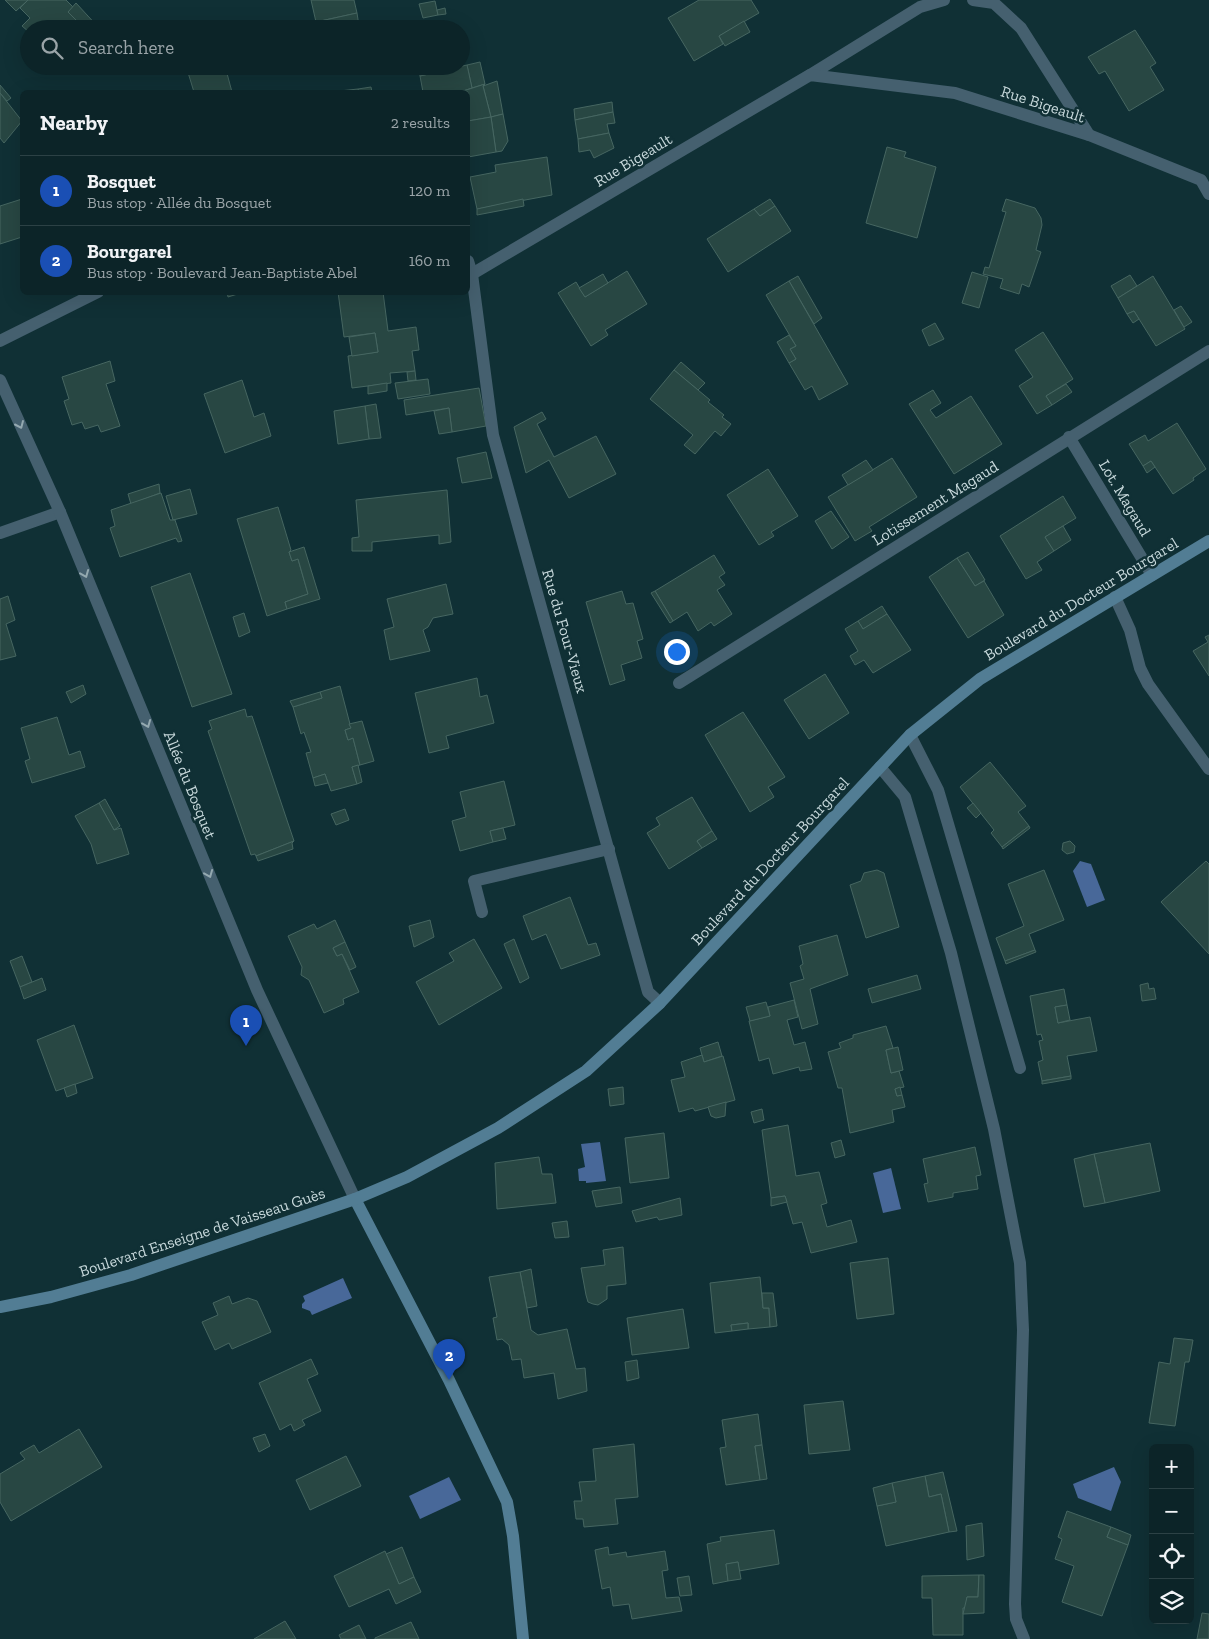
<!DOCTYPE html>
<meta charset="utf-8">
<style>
body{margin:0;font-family:"Zilla Slab",serif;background:#152c30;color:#f1f3f6}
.controls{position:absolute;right:15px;bottom:15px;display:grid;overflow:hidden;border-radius:8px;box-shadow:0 5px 20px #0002}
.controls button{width:45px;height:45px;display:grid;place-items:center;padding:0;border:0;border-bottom:1px solid #2c4145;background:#0c2428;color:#f1f3f6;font:25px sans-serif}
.you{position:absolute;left:676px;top:651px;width:18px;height:18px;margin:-12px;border:4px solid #fff;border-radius:50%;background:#1a73e8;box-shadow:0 0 0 8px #1a73e833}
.badge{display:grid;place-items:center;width:32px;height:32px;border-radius:50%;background:#bca0f2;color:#fff;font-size:16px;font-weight:700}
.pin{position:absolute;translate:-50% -41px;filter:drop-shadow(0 1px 2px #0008)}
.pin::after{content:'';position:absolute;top:26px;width:18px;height:15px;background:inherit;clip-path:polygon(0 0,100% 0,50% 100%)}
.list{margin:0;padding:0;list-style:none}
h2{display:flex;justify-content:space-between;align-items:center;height:65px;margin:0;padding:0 20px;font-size:21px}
h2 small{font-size:16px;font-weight:400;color:#9aa4a8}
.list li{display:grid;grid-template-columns:32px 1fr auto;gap:15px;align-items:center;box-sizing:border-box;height:70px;padding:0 20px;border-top:1px solid #2c4145}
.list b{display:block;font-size:19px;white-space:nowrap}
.list p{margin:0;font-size:16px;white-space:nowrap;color:#9aa4a8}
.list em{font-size:16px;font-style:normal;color:#9aa4a8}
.icon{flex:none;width:28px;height:28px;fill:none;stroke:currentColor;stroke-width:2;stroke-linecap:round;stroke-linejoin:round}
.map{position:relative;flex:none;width:1209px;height:1639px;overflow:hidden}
.search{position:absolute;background:#0c2428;box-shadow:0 5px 20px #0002;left:20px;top:20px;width:450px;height:55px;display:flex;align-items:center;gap:12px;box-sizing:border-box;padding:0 18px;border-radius:28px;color:#9aa4a8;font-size:19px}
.panel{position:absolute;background:#0c2428;box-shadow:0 5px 20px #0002;left:20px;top:90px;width:450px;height:205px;border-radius:8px}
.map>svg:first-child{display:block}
.water{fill:#486899}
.building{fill:#284743;stroke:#466661}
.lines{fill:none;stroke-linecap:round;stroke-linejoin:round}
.lane{stroke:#45606f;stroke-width:12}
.street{stroke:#45606f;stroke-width:12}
.secondary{stroke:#527d94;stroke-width:12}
.oneway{stroke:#94a9b0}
.labels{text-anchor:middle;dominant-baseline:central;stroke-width:5;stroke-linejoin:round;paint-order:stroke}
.street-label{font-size:16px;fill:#c8d9dc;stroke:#103035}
</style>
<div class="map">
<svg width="1209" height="1639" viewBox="0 0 1209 1639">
<rect width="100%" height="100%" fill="#103035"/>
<g class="water">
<path d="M1080,861L1091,864L1105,900L1087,907L1073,871Z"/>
<path d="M600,1142L606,1181L586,1183V1181H579L578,1169L585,1167L581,1144Z"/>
<path d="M891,1168L901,1209L883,1213L873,1173Z"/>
<path d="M343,1278L352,1298L312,1315L310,1311L302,1308V1304L305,1301L303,1296Z"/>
<path d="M1114,1467L1121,1482L1111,1511L1078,1498L1073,1484Z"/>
<path d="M449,1477L461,1500L420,1519L409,1496Z"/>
</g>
<g class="building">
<path d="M5,0H28L16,11Z"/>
<path d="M28,0H66L73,7L68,12L85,29H29V32L22,26L30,18L20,8Z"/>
<path d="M311,0H354L357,13L316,22Z"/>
<path d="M699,0H751L759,13L719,36L723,44L694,61L668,18Z"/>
<path d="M435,1L438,15L423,18L419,4Z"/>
<path d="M76,3L99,28V29H85L68,12Z"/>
<path d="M445,8L446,14L438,15L437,10Z"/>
<path d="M357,13L359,26L344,29H317L316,22Z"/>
<path d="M744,21L750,32L725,46L719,36Z"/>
<path d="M1135,30L1156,63L1150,67L1164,90L1129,111L1105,71L1099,74L1088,57Z"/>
<path d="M480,62L485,84L472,88L467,65Z"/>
<path d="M467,65L472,88L460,92H423L420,76Z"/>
<path d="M186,66H225L232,92H194Z"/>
<path d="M418,66H445L446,70L420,76Z"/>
<path d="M497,81L503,114L491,117L483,86Z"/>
<path d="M485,84L483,86L491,117L468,121V92H460Z"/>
<path d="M0,85L11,98L7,101L0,93Z"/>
<path d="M371,87L372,92H359L358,89Z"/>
<path d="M358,89L359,92H330Z"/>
<path d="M0,93L22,121L4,143L0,138Z"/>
<path d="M612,102L613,112L575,120L574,109Z"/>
<path d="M613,112L615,123L607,124L609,133L578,139L575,120Z"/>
<path d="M503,114L508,141L502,151L496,152L491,117Z"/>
<path d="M491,117L496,152L468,157V121Z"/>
<path d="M609,133L614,148L594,158L590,150L579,152L578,139Z"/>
<path d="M887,147L906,152L904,157L936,167L917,238L866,223Z"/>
<path d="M547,157L552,195L477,209L470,177L496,172L495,165Z"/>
<path d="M22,199V237L0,244V206Z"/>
<path d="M523,199L524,206L477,215V209Z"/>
<path d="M770,199L775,206L760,216L754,209Z"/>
<path d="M1006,199L1035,208L1041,218L1042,225L1036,250L1041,252L1029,287L1022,284L1019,294L1000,288L1003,279L983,274L985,267L989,268L1006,212L1002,211Z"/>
<path d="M775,206L791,231L728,272L707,239L754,209L760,216Z"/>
<path d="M627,271L647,304L605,330L608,335L591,346L558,293L576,282L585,297Z"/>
<path d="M972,272L988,277L979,308L962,303Z"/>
<path d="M603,274L608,283L585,297L579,288Z"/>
<path d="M1130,275L1137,286L1118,298L1111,286Z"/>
<path d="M798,276L822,318L814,324L789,281Z"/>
<path d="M1153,276L1185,329L1156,346L1134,311L1127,314L1118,298Z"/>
<path d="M789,281L848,384L819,400L812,386L805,390L789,363L796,359L790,349L796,346L766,295Z"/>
<path d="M227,292H244L228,297Z"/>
<path d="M338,292H383L388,331L416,327L419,350L412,351L415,371L390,373L391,383L352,388L348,356L378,352L375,333L344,337Z"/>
<path d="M1181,306L1192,322L1184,327L1174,310Z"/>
<path d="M1134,311L1139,319L1133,323L1127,314Z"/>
<path d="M935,323L944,339L929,346L922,330Z"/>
<path d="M1043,332L1073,379L1046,396L1052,405L1037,414L1019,386L1033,377L1015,350Z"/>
<path d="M375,333L378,352L352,356L349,337Z"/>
<path d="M789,335L796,346L790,349L796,359L789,363L777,342Z"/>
<path d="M110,361L115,381L106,384L120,426L101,432L98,425L85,429L82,422L72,425L64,401L69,399L62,377Z"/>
<path d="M681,362L705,383L698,390L674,370Z"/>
<path d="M674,370L710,400L708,402L724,415L722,417L731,424L721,436L715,431L695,454L684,445L693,435L650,399Z"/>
<path d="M415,371L416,380L408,381L407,372Z"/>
<path d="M428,379L430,394L398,399L395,383Z"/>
<path d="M242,380L254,417L264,413L271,436L225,453L204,394Z"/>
<path d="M387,383V391L368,394V386Z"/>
<path d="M1066,384L1072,392L1052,405L1046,396Z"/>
<path d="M479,388L486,426L452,432L449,408L406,415L404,400Z"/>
<path d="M933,390L941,403L930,410L936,418L971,396L1002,444L954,474L909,404Z"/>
<path d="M376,404L381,438L369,439L365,406Z"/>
<path d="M365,406L369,439L338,444L334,411Z"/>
<path d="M449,408L452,432L439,434L434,411Z"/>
<path d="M542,412L546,419L537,424L554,457L596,436L616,474L569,498L549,460L526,473L514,427Z"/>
<path d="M1177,423L1206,469L1193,478L1194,480L1173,494L1151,461L1143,466L1129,444L1145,435L1148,441Z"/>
<path d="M486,452L492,478L462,483L457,458Z"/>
<path d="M892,458L917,497L869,527L872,531L855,541L828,497Z"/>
<path d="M866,460L873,470L848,485L842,475Z"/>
<path d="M1151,461L1155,467L1147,473L1143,466Z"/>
<path d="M768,469L798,516L771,532L774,536L759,545L727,495Z"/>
<path d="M159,484L160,493L131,504L128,494Z"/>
<path d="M190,489L197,514L173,520L166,496Z"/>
<path d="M447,490L451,542L439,544V535L372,542V551H352V538L359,537L356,500Z"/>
<path d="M161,493L170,520H175L182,541L178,542L176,538L120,557L110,528L115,526L111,510Z"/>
<path d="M1063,496L1076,518L1045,537L1054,551L1037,562L1042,570L1026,579L1000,536Z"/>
<path d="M278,507L291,550L289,552L292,561L298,559L308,594L285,602L287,609L267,616L237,519Z"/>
<path d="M831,511L849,537L832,549L815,521Z"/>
<path d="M1063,526L1071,540L1054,551L1045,537Z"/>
<path d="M304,547L320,599L287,609L285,602L308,594L298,559L292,561L289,552Z"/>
<path d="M968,552L985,580L975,586L957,558Z"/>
<path d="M714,555L725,573L719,577L725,585L717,590L732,614L714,626L711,622L698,631L687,612L673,621L655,591Z"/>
<path d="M957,558L975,586L984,581L1004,615L968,638L929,577Z"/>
<path d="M190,573L232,694L192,707L151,587Z"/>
<path d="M446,584L453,614L433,618L428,627L423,630L430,651L390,660L384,630L394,627L387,599Z"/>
<path d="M622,591L626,604L633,603L643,639L637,641L642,658L621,665L625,680L610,685L586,602Z"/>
<path d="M655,591L673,621L670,623L651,593Z"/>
<path d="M8,596L15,620L6,624L16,656L0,660V599Z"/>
<path d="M882,606L887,614L863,629L858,621Z"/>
<path d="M244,613L250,632L239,637L233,617Z"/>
<path d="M887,614L911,650L873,673L864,660L855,665L850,656L858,651L845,629L858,621L863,629Z"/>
<path d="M1209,635V676L1193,651L1208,642L1205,637Z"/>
<path d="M825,674L849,713L809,739L784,700Z"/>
<path d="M477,678L480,697L487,695L494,723L446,736L449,748L429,753L415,693Z"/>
<path d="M83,685L86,694L71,703L66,692Z"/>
<path d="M340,686L351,728L345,730L348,740L353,738L360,765L352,767L357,784L331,791L325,774L313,778L306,753L311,752L304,732L301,734L293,707L322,698L320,692Z"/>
<path d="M320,692L322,698L293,707L290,701Z"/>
<path d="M245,709L247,717L252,716L294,841L256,856L255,854L251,855L208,731L212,729L209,721Z"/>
<path d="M743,712L785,777L768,787L774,797L750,812L705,735Z"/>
<path d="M57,717L69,755L80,751L85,767L32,783L25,761L30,759L21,728Z"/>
<path d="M362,721L374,761L360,765L353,738L348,740L345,730L351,728L349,724Z"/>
<path d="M990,762L1026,806L1018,812L1029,826L1002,847L991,833L994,830L960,787Z"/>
<path d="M358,765L362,782L357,784L352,767Z"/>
<path d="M325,774L328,783L315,786L313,778Z"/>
<path d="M504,781L515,825L490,831L493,842L460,851L452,821L466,817L460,792Z"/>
<path d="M692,797L712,831L697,841L702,848L669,869L647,833L660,825L656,818Z"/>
<path d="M105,799L120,826L114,830L99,803Z"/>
<path d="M99,803L114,830L121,828L129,854L97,864L91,844L75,816Z"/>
<path d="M973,803L981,813L976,818L967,808Z"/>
<path d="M345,809L349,820L336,825L331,814Z"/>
<path d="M1029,826L1030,828L1003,849L1002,847Z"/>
<path d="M503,828L506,839L493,842L490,831Z"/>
<path d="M712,831L717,839L702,848L697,841Z"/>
<path d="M294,841L292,843L293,849L258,861L256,856Z"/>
<path d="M1070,841L1075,846L1074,852L1067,854L1062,850L1063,843Z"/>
<path d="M1206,861L1209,864V954L1161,902Z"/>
<path d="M877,870L884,873L899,927L866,938L850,885L861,881L864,873Z"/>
<path d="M1044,870L1064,920L1029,934L1035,950L1005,961L996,938L1024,926L1008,884Z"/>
<path d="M570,897L588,945L596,943L600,955L561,969L546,934L532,940L523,916Z"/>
<path d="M335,920L345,942L333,948L337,956L342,954L359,992L343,999L344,1004L324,1013L309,980L301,975L302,967L288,936L314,924L317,929Z"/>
<path d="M430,920L434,937L414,947L409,926Z"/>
<path d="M837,935L848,975L810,989L818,1024L802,1029L790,983L804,979L800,966L803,964L799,946Z"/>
<path d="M474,939L502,988L439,1025L416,982L454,961L449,953Z"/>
<path d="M514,939L529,978L520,983L504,944Z"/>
<path d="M345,942L356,967L350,970L342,954L337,956L333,948Z"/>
<path d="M1035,950L1036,952L1006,964L1005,961Z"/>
<path d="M22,956L32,982L20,987L10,961Z"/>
<path d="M917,975L921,989L872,1003L868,989Z"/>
<path d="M42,978L46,990L24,999L20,987Z"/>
<path d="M1148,983L1149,989L1154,988L1156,999L1142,1001L1140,985Z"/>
<path d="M1064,989L1067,1005L1055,1007L1058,1023L1090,1017L1097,1051L1067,1056L1071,1076L1042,1081L1038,1062L1043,1060L1039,1041L1043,1040L1041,1034L1037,1035L1030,996Z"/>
<path d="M794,1000L798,1017L787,1020L794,1045L805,1042L812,1069L800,1071L799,1067L773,1074L769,1058L759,1061L749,1021L770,1016L768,1007Z"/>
<path d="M766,1002L770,1016L750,1021L746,1007Z"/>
<path d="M1067,1005L1070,1020L1058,1023L1055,1007Z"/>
<path d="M74,1025L93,1078L56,1091L37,1040Z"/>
<path d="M886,1026L893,1048L886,1050L891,1073L899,1071L904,1087L895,1089L897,1096L902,1095L905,1107L892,1110L894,1122L850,1133L842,1088H838L828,1052L841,1048L839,1043L853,1038V1035Z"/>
<path d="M718,1042L722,1056L704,1062L700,1048Z"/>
<path d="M898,1047L903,1070L891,1073L886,1050Z"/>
<path d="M702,1055L704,1062L723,1056L735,1100L695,1111L693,1108L679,1112L671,1080L685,1077L681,1062Z"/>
<path d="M1071,1076V1079L1042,1084V1081Z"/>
<path d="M75,1084L77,1093L67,1097L64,1088Z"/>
<path d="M623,1087L624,1104L610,1106L608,1089Z"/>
<path d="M900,1087L902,1095L897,1096L895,1089Z"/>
<path d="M726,1102L725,1116L716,1118L711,1116L708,1107Z"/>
<path d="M762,1109L764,1120L754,1123L751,1112Z"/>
<path d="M788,1125L796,1176L819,1172L827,1203L821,1205L827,1227L851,1220L857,1242L811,1253L802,1222L793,1224L785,1196L771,1198L762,1130Z"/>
<path d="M664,1133L669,1178L630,1183L625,1138Z"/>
<path d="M841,1140L845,1155L835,1158L831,1143Z"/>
<path d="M1150,1143L1160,1191L1105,1203L1094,1154Z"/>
<path d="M975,1147L981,1175L976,1176L978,1189L953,1193V1197L928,1202L924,1184L928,1183L923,1159Z"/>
<path d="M1094,1154L1105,1203L1084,1207L1074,1159Z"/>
<path d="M539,1157L542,1174H552L556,1203L497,1209L495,1163Z"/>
<path d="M620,1187L622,1203L596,1207L592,1191Z"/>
<path d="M785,1196L787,1202L771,1206V1198Z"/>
<path d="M680,1198L682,1215L659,1220L657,1217L636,1222L632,1211Z"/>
<path d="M567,1221L569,1237L555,1238L552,1223Z"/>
<path d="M623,1247L626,1284L607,1286V1299L598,1305L593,1304L588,1302L586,1295L581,1268L605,1265L603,1250Z"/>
<path d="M888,1258L894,1314L857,1319L850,1263Z"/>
<path d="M531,1269L537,1306L527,1308L520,1272Z"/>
<path d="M520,1272L531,1330L538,1335L567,1329L576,1369L585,1368L587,1391L558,1399L554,1373L524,1378L521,1359L512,1360L509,1345L502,1339L497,1340L493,1318L497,1317L489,1277Z"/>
<path d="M760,1277L763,1308H769L770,1327L748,1329V1323L731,1325L732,1331L715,1333L710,1283Z"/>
<path d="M762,1293H773L777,1326L770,1327L769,1308H763Z"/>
<path d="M229,1296L232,1304L248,1298L257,1301L271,1332L232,1349L229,1343L215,1350L202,1322L218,1315L213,1303Z"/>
<path d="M683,1309L689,1348L632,1355L627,1318Z"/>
<path d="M748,1323V1329L732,1331L731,1325Z"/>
<path d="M1174,1338L1193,1340L1189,1362H1185L1175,1426L1149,1423L1159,1362L1170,1364Z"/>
<path d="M311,1359L318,1374L307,1379L321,1411L302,1420L305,1425L294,1431L291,1424L280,1430L259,1383Z"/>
<path d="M637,1360L639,1378L627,1381L625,1362Z"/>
<path d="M843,1401L850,1450L809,1454L804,1405Z"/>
<path d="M758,1414L762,1445L755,1446L760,1480L726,1485L720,1448L726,1447L722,1420Z"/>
<path d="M79,1429L102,1467L11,1521L0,1502V1474L25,1459L20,1453L34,1445L39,1453Z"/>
<path d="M265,1434L270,1446L259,1452L253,1438Z"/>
<path d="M634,1444L638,1497L615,1499L618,1524L584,1527L583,1519H576L574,1501H582L579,1482L596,1481L593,1449Z"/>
<path d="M762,1445L767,1479L760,1480L755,1446Z"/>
<path d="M346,1456L361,1486L310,1510L296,1480Z"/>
<path d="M943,1472L957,1531L949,1532L941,1494L929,1497L925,1476Z"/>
<path d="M925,1476L929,1497L941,1494L949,1532L886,1546L877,1506L896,1502L892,1483Z"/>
<path d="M892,1483L896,1502L877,1506L873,1488Z"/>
<path d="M1067,1511L1111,1527L1107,1537L1128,1545L1102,1616L1062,1602L1074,1566L1055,1559L1062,1539L1058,1537Z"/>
<path d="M982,1523L984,1556L967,1560L966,1526Z"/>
<path d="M1111,1527L1131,1535L1128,1545L1107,1537Z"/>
<path d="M774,1530L779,1564L739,1571L738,1562L726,1564L728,1581L713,1584L707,1544L721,1541L720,1537Z"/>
<path d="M402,1547L414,1577L399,1584L386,1554Z"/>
<path d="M608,1547L609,1555L626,1552L627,1557L665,1551L668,1570L662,1571L666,1598L679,1597L682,1611L632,1619L629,1604L613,1606L610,1587L602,1589L595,1550Z"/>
<path d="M385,1551L399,1584L414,1577L421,1592L396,1604L389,1589L349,1607L334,1576Z"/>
<path d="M738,1562L741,1579L728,1581L726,1564Z"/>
<path d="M979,1575L978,1597H967L966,1608H963V1635H933L932,1598H922V1576Z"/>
<path d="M979,1575H984V1613L963,1614L967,1597H978Z"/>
<path d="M689,1576L692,1595L680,1596L677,1578Z"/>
<path d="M1202,1613L1209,1614V1639H1197Z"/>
<path d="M285,1621L296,1639H254Z"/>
<path d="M411,1622L419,1639H375V1638Z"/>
<path d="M359,1625L366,1639H341L339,1635Z"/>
</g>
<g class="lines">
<g class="lane">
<path d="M0,341L98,292"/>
<path d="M1069,437L1152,575"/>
<path d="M0,533L60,512"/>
<path d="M1115,597L1130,630L1140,668L1148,684L1209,769"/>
<path d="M679,683L1209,351"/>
<path d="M910,735L938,790L1020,1068"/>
<path d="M880,767L905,797L951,953L994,1129L1020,1263L1023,1330L1015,1604L1016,1619L1024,1639"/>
</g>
<g class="street">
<path d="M973,0L994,3L1021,28L1089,135"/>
<path d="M810,75L920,7L944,0"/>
<path d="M468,261L472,274L493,435L648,992L660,1003"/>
<path d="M472,274L810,75L955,93L1089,135L1201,180L1209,194"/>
<path d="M0,380L60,512L257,990L355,1199"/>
<path d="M482,912L474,881L609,849"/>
</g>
<g class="secondary">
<path d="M355,1199L449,1380L507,1502L513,1536L523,1639"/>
<path d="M0,1307L51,1297L131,1275L355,1199L407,1177L498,1128L586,1071L660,1003L910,735L980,679L1209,541"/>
</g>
</g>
<defs><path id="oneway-chevron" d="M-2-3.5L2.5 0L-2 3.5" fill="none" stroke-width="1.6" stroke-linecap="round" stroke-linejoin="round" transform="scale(1.25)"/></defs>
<g class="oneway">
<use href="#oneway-chevron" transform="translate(20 425) rotate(66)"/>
<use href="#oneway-chevron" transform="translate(85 574) rotate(68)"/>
<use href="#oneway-chevron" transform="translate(147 724) rotate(68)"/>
<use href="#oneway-chevron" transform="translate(209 874) rotate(68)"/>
</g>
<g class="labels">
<g class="street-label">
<text transform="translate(1043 104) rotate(18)">Rue Bigeault</text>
<text transform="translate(633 160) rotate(-31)">Rue Bigeault</text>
<text transform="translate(1125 498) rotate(59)">Lot. Magaud</text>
<text transform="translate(935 503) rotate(-32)">Lotissement Magaud</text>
<text transform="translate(1081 599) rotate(-31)">Boulevard du Docteur Bourgarel</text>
<text transform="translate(565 631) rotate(74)">Rue du Four-Vieux</text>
<text transform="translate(190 785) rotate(68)">Allée du Bosquet</text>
<text transform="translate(770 861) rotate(-47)">Boulevard du Docteur Bourgarel</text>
<text transform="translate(202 1232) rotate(-18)">Boulevard Enseigne de Vaisseau Guès</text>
</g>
</g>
</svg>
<div class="controls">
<button>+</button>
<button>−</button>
<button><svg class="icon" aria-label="locate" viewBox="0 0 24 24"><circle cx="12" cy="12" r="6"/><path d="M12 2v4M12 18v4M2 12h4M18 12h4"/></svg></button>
<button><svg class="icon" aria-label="layers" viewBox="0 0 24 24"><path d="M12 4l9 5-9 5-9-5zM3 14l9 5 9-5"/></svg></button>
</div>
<div class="you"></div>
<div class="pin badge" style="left:246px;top:1046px;background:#1a4fb4">1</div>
<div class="pin badge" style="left:449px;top:1380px;background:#1a4fb4">2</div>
<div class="search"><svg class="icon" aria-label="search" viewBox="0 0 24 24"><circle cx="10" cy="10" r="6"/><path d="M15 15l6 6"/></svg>Search here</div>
<section class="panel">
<h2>Nearby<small>2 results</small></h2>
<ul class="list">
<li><span class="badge" style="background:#1a4fb4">1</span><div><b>Bosquet</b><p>Bus stop · Allée du Bosquet</p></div><em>120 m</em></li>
<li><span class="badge" style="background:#1a4fb4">2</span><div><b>Bourgarel</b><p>Bus stop · Boulevard Jean-Baptiste Abel</p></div><em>160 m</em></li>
</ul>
</section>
</div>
